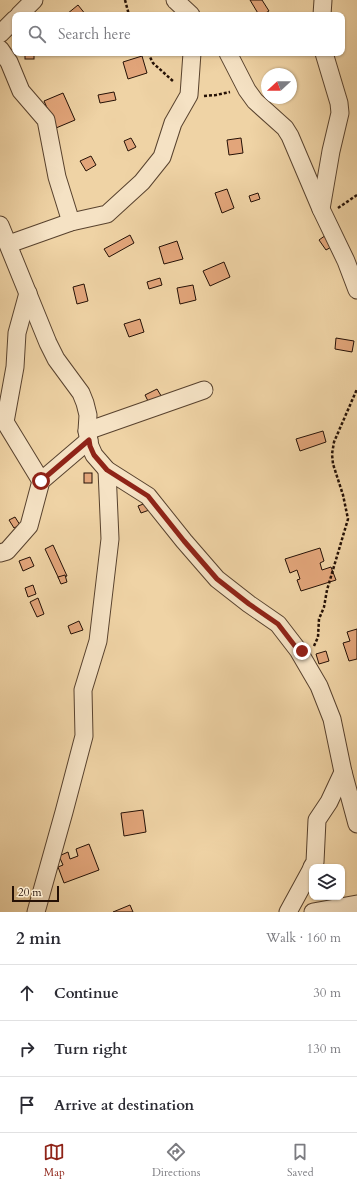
<!DOCTYPE html>
<meta charset="utf-8">
<style>
body{margin:0;font-family:Cardo,serif;background:#f2f2f3;color:#2b2b33}
.controls{position:absolute;right:12px;bottom:12px;display:grid;overflow:hidden;border-radius:8px;box-shadow:0 1px 3px #0004}
.controls button{width:36px;height:36px;display:grid;place-items:center;padding:0;border:0;border-bottom:1px solid #e1e1e2;background:#fff;color:#2b2b33;font:20px sans-serif}
.compass{position:absolute;left:261px;top:68px;width:36px;height:36px;border-radius:50%;background:#fff;box-shadow:0 1px 3px #0004;rotate:249deg}
.scale{position:absolute;left:12px;bottom:10px;width:47px;box-sizing:border-box;padding-left:4px;border:2px solid #251106;border-top:0;font-size:11px;line-height:14px;white-space:nowrap;color:#251106;-webkit-text-stroke:3px #f5e2c4;paint-order:stroke}
.stop{position:absolute;width:12px;height:12px;margin:-9px;border:3px solid #8f2418;border-radius:50%;background:#fff}
.stop.end{background:#8f2418;border-color:#fff;box-shadow:0 1px 4px #0008}
.list{margin:0;padding:0;list-style:none}
h2{display:flex;justify-content:space-between;align-items:center;height:52px;margin:0;padding:0 16px;font-size:17px}
h2 small{font-size:13px;font-weight:400;color:#7c7c81}
.list li{display:grid;grid-template-columns:26px 1fr auto;gap:12px;align-items:center;box-sizing:border-box;height:56px;padding:0 16px;border-top:1px solid #e1e1e2}
.list b{display:block;font-size:15px;white-space:nowrap}
.list em{font-size:13px;font-style:normal;color:#7c7c81}
.icon{flex:none;width:22px;height:22px;fill:none;stroke:currentColor;stroke-width:2;stroke-linecap:round;stroke-linejoin:round}
.map{position:relative;flex:none;width:357px;height:912px;overflow:hidden}
.search{position:absolute;background:#fff;box-shadow:0 1px 3px #0004;left:12px;right:12px;top:12px;height:44px;display:flex;align-items:center;gap:10px;box-sizing:border-box;padding:0 14px;border-radius:8px;color:#7c7c81;font-size:15px}
.sheet{height:220px;background:#fff}
nav{display:flex;justify-content:space-around;align-items:center;box-sizing:border-box;height:56px;border-top:1px solid #e1e1e2;background:#fff;font-size:11px;color:#7c7c81}
nav a{display:grid;justify-items:center;gap:2px}
nav .on{color:#8f2418}
.map>svg:first-child{display:block}
.building{fill:#e2a57a;stroke:#251106}
.lines{fill:none;stroke-linecap:round;stroke-linejoin:round}
.minor-casing{stroke:#58422e;stroke-width:19}
.path{stroke:#251106;stroke-width:2.5;stroke-dasharray:3 2;stroke-linecap:butt}
.minor{stroke:#f5e2c4;stroke-width:17}
.route{stroke:#8f2418;stroke-width:5}
</style>
<div class="map">
<svg width="357" height="912" viewBox="0 0 357 912">
<rect width="100%" height="100%" fill="#efd3a5"/>
<filter id="stains"><feTurbulence type="fractalNoise" baseFrequency=".005" numOctaves="4"/><feColorMatrix values="0 0 0 0 .2 0 0 0 0 .09 0 0 0 0 .02 0 0 0 .5 -.17"/></filter>
<radialGradient id="worn" r=".72"><stop offset=".6" stop-color="#630" stop-opacity="0"/><stop offset="1" stop-color="#630" stop-opacity=".3"/></radialGradient>
<g class="building">
<path d="M250,0H262L269,11L262,15H259Z"/>
<path d="M78,5L86,15H67V14Z"/>
<rect x="25" y="53" width="9" height="6"/>
<path d="M142,56L147,73L128,79L123,62Z"/>
<path d="M114,92L116,100L100,103L98,95Z"/>
<path d="M63,93L75,120L56,128L44,101Z"/>
<path d="M131,138L136,147L128,151L124,141Z"/>
<path d="M241,138L243,153L229,155L227,140Z"/>
<path d="M91,156L96,165L86,171L80,161Z"/>
<path d="M227,189L234,208L222,213L215,193Z"/>
<path d="M258,193L260,199L251,202L249,196Z"/>
<path d="M130,235L134,243L109,257L104,249Z"/>
<path d="M326,235L333,246L326,250L319,240Z"/>
<path d="M177,241L183,259L164,264L159,247Z"/>
<path d="M224,262L230,277L210,286L203,271Z"/>
<path d="M160,278L162,285L149,289L147,282Z"/>
<path d="M84,284L88,301L77,304L73,287Z"/>
<path d="M193,285L196,300L180,304L177,288Z"/>
<path d="M140,319L144,332L129,337L124,324Z"/>
<path d="M336,338L354,341L352,352L335,349Z"/>
<path d="M157,389L163,399L150,405L145,395Z"/>
<path d="M323,431L326,442L300,451L296,439Z"/>
<rect x="84" y="473" width="8" height="10"/>
<path d="M149,502L152,509L141,513L138,506Z"/>
<path d="M15,517L20,525L14,528L9,520Z"/>
<path d="M53,545L67,576L59,579L45,549Z"/>
<path d="M320,548L324,561L320,563L322,570L331,567L336,580L301,591L297,580L300,579L297,570L290,573L285,559Z"/>
<path d="M30,557L34,566L23,571L19,561Z"/>
<path d="M65,575L67,582L61,584L58,577Z"/>
<path d="M33,585L36,594L28,597L25,588Z"/>
<path d="M38,598L44,614L37,617L30,602Z"/>
<path d="M79,621L83,630L71,634L68,626Z"/>
<path d="M357,629V659L349,661L343,643L350,641L347,632Z"/>
<path d="M326,651L329,661L319,664L316,654Z"/>
<path d="M143,810L146,832L124,836L121,813Z"/>
<path d="M89,844L99,870L64,883L58,867L63,865L59,856L68,852L70,859L78,856L76,849Z"/>
<path d="M130,905L133,912H113Z"/>
</g>
<g class="lines">
<g class="minor-casing">
<g id="minor">
<path d="M175,0L191,15"/>
<path d="M19,15L34,0"/>
<path d="M322,15L323,0"/>
<path d="M0,34L15,19"/>
<path d="M0,49L9,62L21,91L46,120L57,177L71,222"/>
<path d="M228,53L247,90L255,101L285,128L290,136L321,209L346,261L357,290"/>
<path d="M321,209L331,151L340,113L339,103L324,53"/>
<path d="M0,225L48,343L56,359L81,393L85,403L88,415L87,431L90,446L94,455L107,470L148,496L184,541L217,579L249,604L278,624L298,650L319,686L332,719L343,772L357,824"/>
<path d="M9,244L71,222L107,214L142,182L162,157L173,123L189,95L192,53"/>
<path d="M0,417L5,422L41,481"/>
<path d="M5,422L15,367L17,333L28,293"/>
<path d="M87,431L204,390"/>
<path d="M0,553L7,551L29,526L41,481L89,440"/>
<path d="M312,867L315,862L317,820L329,802L343,772"/>
<path d="M36,912L64,812L84,736L83,690L98,641L110,539L107,470"/>
<path d="M288,912L312,868"/>
<path d="M313,912L357,904"/>
</g>
</g>
<g class="path">
<path d="M125,0L129,15"/>
<path d="M148,53L153,63L174,82"/>
<path d="M204,96L216,95L230,92"/>
<path d="M338,208L357,195"/>
<path d="M314,646L318,637L319,619L324,607L327,590L348,519L343,495L333,464L332,454L334,442L357,389"/>
</g>
<use href="#minor" class="minor"/>
</g>
<g class="lines">
<path class="route" d="M41,481L89,440L90,446L94,455L107,470L148,496L184,541L217,579L249,604L278,624L298,650L302,651"/>
</g>
<rect width="100%" height="100%" filter="url(#stains)"/>
<rect width="100%" height="100%" fill="url(#worn)"/>
</svg>
<div class="controls">
<button><svg class="icon" aria-label="layers" viewBox="0 0 24 24"><path d="M12 4l9 5-9 5-9-5zM3 14l9 5 9-5"/></svg></button>
</div>
<svg class="compass" viewBox="-18 -18 36 36"><path d="M0-13l5 13h-10z" fill="#e53935"/><path d="M0 13l5-13h-10z" fill="#7c7c81"/></svg>
<div class="scale">20 m</div>
<div class="stop" style="left:41px;top:481px"></div>
<div class="stop end" style="left:302px;top:651px"></div>
<div class="search"><svg class="icon" aria-label="search" viewBox="0 0 24 24"><circle cx="10" cy="10" r="6"/><path d="M15 15l6 6"/></svg>Search here</div>
</div>
<section class="sheet">
<h2>2 min<small>Walk · 160 m</small></h2>
<ul class="list">
<li><svg class="icon" aria-label="ahead" viewBox="0 0 24 24"><path d="M12 20V5M6 11l6-6 6 6"/></svg><div><b>Continue</b></div><em>30 m</em></li>
<li><svg class="icon" aria-label="right" viewBox="0 0 24 24"><path d="M7 20v-9h11M14 6l5 5-5 5"/></svg><div><b>Turn right</b></div><em>130 m</em></li>
<li><svg class="icon" aria-label="arrive" viewBox="0 0 24 24"><path d="M6 21V4h12l-3 4 3 4H6"/></svg><div><b>Arrive at destination</b></div></li>
</ul>
</section>
<nav>
<a class="on"><svg class="icon" aria-label="map" viewBox="0 0 24 24"><path d="M3 6l6-2 6 2 6-2v14l-6 2-6-2-6 2zM9 4v14M15 6v14"/></svg>Map</a>
<a><svg class="icon" aria-label="directions" viewBox="0 0 24 24"><path d="M12 3l9 9-9 9-9-9zM9 14v-3h6M13 9l2 2-2 2"/></svg>Directions</a>
<a><svg class="icon" aria-label="saved" viewBox="0 0 24 24"><path d="M7 4h10v16l-5-4-5 4z"/></svg>Saved</a>
</nav>
